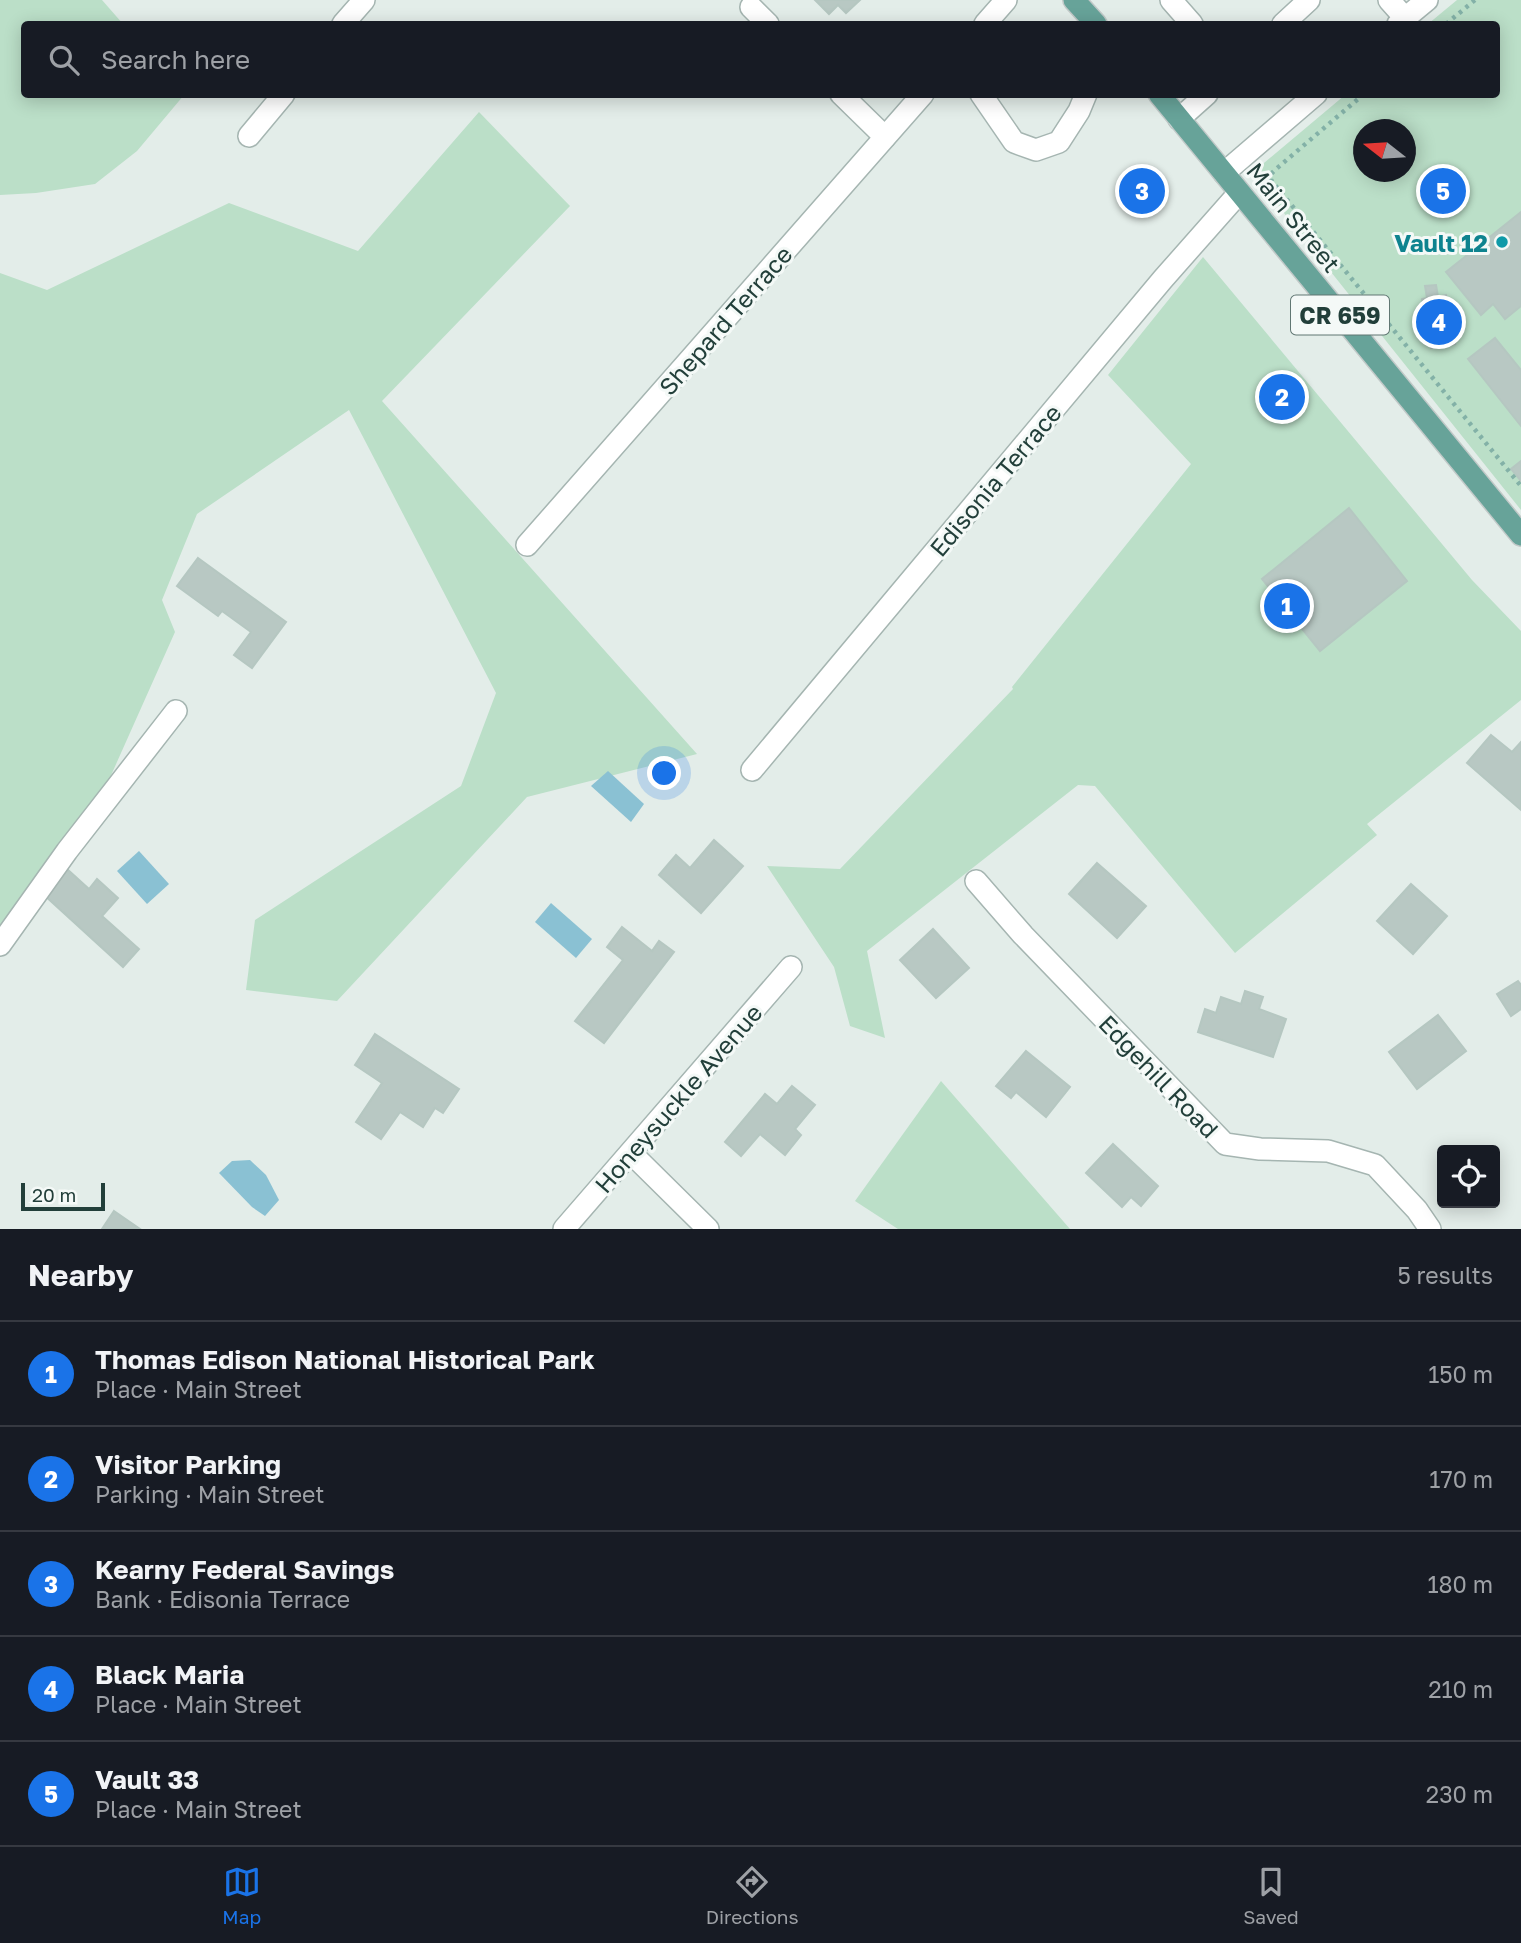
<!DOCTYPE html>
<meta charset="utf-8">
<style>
body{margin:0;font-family:"Golos Text",sans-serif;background:#20242c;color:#f1f3f6}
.controls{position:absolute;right:21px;bottom:21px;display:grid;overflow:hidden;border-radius:7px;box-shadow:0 4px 18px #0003}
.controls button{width:63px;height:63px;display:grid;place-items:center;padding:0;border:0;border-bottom:2px solid #363941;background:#171b24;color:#f1f3f6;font:35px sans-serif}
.compass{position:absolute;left:1353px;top:119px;width:63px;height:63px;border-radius:50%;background:#171b24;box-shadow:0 4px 18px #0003;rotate:287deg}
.scale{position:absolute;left:21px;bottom:18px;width:84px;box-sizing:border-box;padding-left:7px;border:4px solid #223f3a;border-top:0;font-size:19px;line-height:24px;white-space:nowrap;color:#223f3a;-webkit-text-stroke:5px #f4f9f7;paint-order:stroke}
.you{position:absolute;left:665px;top:774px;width:24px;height:24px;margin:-18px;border:5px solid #fff;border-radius:50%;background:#1a73e8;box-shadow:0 0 0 10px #1a73e833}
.badge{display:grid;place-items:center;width:46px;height:46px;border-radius:50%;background:#1a73e8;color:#fff;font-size:23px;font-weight:700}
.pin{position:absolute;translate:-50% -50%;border:4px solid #fff;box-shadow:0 2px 7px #0006}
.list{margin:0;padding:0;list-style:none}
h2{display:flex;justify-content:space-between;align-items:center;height:91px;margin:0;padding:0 28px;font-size:30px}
h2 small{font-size:23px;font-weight:400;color:#9ea1a6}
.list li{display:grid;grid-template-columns:46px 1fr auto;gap:21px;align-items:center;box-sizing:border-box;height:105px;padding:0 28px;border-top:2px solid #363941}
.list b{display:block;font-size:26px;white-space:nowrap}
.list p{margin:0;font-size:23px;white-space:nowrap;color:#9ea1a6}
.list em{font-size:23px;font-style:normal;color:#9ea1a6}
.icon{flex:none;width:38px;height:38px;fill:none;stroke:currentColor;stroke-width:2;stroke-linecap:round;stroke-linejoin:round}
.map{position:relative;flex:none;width:1521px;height:1229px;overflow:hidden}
.search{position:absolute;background:#171b24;box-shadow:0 4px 18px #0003;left:21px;right:21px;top:21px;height:77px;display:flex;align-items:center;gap:18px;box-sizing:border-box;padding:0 24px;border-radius:7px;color:#9ea1a6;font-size:26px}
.sheet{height:616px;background:#171b24}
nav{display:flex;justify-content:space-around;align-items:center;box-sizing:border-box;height:98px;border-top:2px solid #363941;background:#171b24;font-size:19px;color:#9ea1a6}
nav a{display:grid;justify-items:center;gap:4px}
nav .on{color:#1a73e8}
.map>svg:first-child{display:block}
.green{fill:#bbdfc8;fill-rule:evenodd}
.water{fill:#8ac1d3}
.building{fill:#b8c8c3;stroke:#b5c7c1;stroke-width:2}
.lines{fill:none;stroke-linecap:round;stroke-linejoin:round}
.minor-casing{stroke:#a5b5b1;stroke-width:24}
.major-casing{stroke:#c1c9c8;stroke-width:24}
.path{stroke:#83b1a7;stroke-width:4.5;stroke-dasharray:3.5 5;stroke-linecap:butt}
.minor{stroke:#fff;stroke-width:21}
.major{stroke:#67a399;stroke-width:21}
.culture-dot{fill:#0f9aa8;stroke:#f4f9f7;stroke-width:2.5}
.labels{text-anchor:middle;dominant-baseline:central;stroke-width:6;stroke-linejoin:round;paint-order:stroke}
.shield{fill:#f4f9f7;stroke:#617773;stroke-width:2}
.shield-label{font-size:23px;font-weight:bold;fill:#223f3a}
.street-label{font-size:24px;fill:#223f3a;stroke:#f4f9f7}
.culture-label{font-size:24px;font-weight:bold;fill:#0d838f;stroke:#f4f9f7;text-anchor:end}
</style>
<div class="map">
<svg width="1521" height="1229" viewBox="0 0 1521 1229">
<rect width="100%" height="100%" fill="#e3ede9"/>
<g class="green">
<path d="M0,0H102L123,24H24V94L184,95L137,151L95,184L36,193L0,195Z"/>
<path d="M1457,0H1521V510L1252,173L1345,95L1496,94V24H1428ZM1364,130H1406V172H1364Z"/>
<path d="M479,112L570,206L382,401L697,754L527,797L337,1001L246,990L255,920L461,786L496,693L349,410L197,514L162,600L175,632L96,809L0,930V273L47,290L229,203L358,251Z"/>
<path d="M1203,257L1472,580L1521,631V700L1367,824L1377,835L1235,953L1095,786L1078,785L867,951L885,1038L850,1026L834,967L767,866L840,869L1013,689L1012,687L1191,464L1108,375Z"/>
<path d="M941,1081L1070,1229H898L855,1201Z"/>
</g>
<g class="water">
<path d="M608,771L644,804L631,822L591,786Z"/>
<path d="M139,851L169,884L147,904L117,871Z"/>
<path d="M551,903L592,939L576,958L535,922Z"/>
<path d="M250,1160L266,1175L279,1200L265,1216L252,1207L219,1173L232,1161Z"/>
</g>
<g class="building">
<path d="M815,0H860L846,13L838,5L829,14Z"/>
<path d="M1451,169L1466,187L1436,213L1421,195Z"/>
<path d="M1521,212V306L1505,319L1493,304L1481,315L1446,272Z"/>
<path d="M1436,285L1438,297L1446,295L1455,344L1431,348L1422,299L1427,298L1425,286Z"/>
<path d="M1495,338L1521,370V426L1468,359Z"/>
<path d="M1521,461V481L1511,469Z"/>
<path d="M1349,508L1407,581L1320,651L1262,579Z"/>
<path d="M198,558L286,622L252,668L234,655L251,632L222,611L218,616L177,586Z"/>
<path d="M1491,735L1512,752L1521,742V810L1467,763Z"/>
<path d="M714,840L743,866L701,913L659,875L676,855L690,868Z"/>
<path d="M1097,863L1146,906L1117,938L1069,894Z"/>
<path d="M67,869L89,889L97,879L118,898L102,916L139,949L123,967L44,895Z"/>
<path d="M1411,884L1447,916L1413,954L1377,921Z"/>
<path d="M622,927L652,951L659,941L674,952L604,1043L575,1021L623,960L607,947Z"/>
<path d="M933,929L969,968L936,998L900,960Z"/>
<path d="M1518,981L1521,985V1009L1511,1016L1497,994Z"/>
<path d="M1245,991L1263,997L1259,1009L1286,1019L1273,1057L1198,1032L1205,1009L1216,1013L1221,997L1241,1004Z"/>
<path d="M1438,1015L1466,1051L1417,1089L1389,1052Z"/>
<path d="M375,1034L459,1089L443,1113L435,1108L423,1127L400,1112L381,1139L356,1122L382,1083L355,1065Z"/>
<path d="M1026,1051L1070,1087L1046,1117L1016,1092L1011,1098L996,1086Z"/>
<path d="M792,1086L815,1105L795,1129L801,1135L785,1155L760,1134L741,1156L725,1142L765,1094L777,1104Z"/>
<path d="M1113,1144L1158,1186L1141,1206L1131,1197L1122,1207L1086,1173Z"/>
<path d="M114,1211L140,1229H102Z"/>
</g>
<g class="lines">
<g class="minor-casing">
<g id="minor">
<path d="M1171,0L1192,24"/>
<path d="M1389,0L1405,18"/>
<path d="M751,7L768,24"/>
<path d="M343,24L364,0"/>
<path d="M985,24L1006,0"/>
<path d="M1283,24L1309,0"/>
<path d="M1398,24L1427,0"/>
<path d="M841,94L885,137"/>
<path d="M981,94L1014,142L1036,150L1059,142L1079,111L1086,94"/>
<path d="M1179,119L1207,94"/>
<path d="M249,136L284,94"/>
<path d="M1224,173L1316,94"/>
<path d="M527,545L923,94"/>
<path d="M752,770L1163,279L1239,193"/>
<path d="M976,881L1023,935L1225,1144L1260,1149L1328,1151L1375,1165L1417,1210L1430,1229"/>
<path d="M0,945L67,851L176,711"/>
<path d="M631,1153L708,1229"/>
<path d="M564,1229L791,967"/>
</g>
</g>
<g class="major-casing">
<g id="major">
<path d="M1074,0L1096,24"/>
<path d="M1159,94L1521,535"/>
</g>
</g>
<g class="path">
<path d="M1446,24L1475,0"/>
<path d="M1364,94L1276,169L1271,174V180L1521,486"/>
</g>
<use href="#minor" class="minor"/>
<use href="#major" class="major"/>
</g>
<circle class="culture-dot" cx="1502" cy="242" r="7"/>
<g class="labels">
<rect class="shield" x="1291" y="295.5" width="98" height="39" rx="5"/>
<g class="shield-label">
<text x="1340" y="315">CR 659</text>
</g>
<g class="street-label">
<text transform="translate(1294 217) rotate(51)">Main Street</text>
<text transform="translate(725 320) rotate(-49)">Shepard Terrace</text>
<text transform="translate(995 480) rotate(-50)">Edisonia Terrace</text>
<text transform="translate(1159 1076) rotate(46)">Edgehill Road</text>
<text transform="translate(678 1098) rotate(-49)">Honeysuckle Avenue</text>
</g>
<g class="culture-label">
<text x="1488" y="242">Vault 12</text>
</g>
</g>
</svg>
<div class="controls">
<button><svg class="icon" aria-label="locate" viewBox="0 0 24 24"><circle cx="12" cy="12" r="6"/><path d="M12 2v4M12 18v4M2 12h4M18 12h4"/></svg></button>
</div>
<svg class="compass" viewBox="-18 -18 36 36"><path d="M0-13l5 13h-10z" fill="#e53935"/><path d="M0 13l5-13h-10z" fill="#9ea1a6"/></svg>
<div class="scale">20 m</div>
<div class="you"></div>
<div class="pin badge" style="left:1287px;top:606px">1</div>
<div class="pin badge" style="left:1282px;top:397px">2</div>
<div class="pin badge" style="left:1142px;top:191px">3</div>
<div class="pin badge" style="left:1439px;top:322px">4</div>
<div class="pin badge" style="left:1443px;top:191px">5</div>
<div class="search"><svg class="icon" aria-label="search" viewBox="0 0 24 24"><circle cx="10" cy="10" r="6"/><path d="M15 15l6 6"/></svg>Search here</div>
</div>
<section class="sheet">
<h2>Nearby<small>5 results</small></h2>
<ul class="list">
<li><span class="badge">1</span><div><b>Thomas Edison National Historical Park</b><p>Place · Main Street</p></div><em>150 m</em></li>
<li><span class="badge">2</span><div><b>Visitor Parking</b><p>Parking · Main Street</p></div><em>170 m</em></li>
<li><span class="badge">3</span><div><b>Kearny Federal Savings</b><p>Bank · Edisonia Terrace</p></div><em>180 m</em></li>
<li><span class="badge">4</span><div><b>Black Maria</b><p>Place · Main Street</p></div><em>210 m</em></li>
<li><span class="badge">5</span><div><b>Vault 33</b><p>Place · Main Street</p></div><em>230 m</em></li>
</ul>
</section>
<nav>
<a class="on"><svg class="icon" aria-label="map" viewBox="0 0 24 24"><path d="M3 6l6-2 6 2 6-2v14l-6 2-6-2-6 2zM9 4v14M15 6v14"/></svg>Map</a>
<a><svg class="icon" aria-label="directions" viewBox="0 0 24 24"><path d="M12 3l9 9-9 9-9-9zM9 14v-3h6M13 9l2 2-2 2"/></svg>Directions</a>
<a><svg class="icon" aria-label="saved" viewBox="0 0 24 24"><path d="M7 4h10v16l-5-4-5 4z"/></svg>Saved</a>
</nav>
